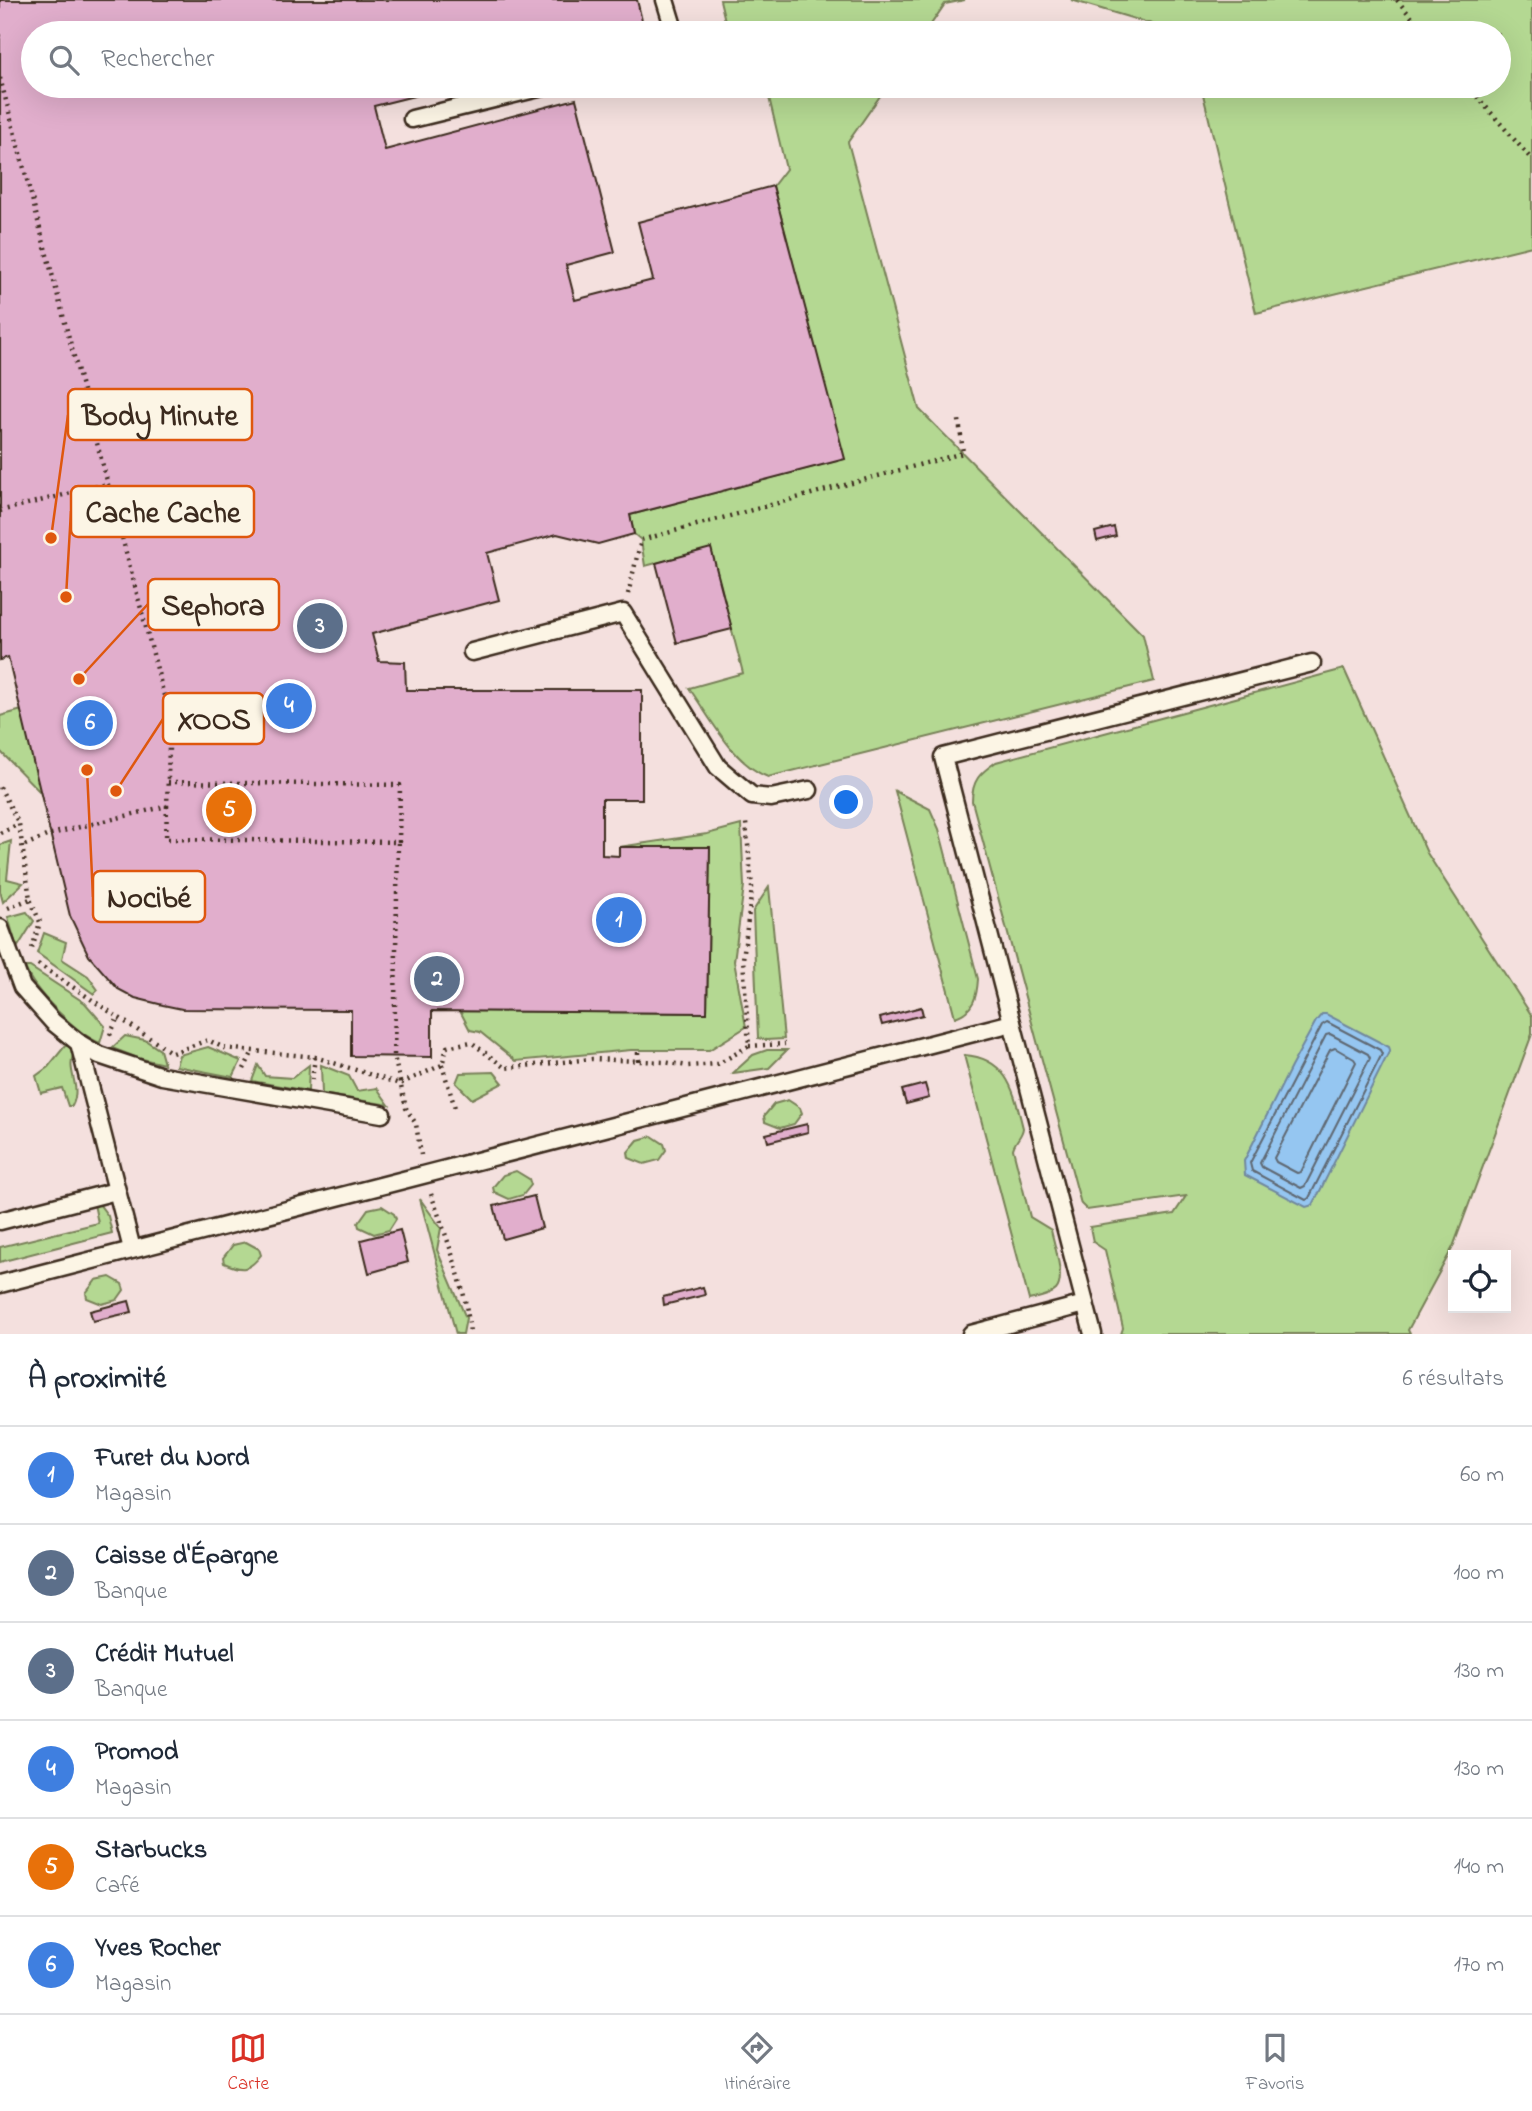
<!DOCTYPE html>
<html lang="fr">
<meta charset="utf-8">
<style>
body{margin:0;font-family:"Indie Flower",sans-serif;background:#f2f2f3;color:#1f2937}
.controls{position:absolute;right:21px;bottom:21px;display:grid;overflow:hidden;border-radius:0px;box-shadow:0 7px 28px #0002}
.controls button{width:63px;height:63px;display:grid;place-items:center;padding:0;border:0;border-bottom:2px solid #e0e1e3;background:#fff;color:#1f2937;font:35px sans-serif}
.you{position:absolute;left:847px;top:803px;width:24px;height:24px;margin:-18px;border:5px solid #fff;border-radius:50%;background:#1a73e8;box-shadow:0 0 0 10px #1a73e833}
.badge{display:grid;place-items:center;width:46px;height:46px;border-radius:50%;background:#d93025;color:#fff;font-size:23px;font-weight:700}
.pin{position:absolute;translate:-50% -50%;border:4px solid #fff;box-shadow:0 2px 7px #0006}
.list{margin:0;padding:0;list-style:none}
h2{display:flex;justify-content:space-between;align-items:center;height:91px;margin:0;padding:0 28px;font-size:30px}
h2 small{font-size:23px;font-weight:400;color:#747a83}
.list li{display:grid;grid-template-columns:46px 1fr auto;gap:21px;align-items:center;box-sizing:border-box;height:98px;padding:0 28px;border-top:2px solid #e0e1e3}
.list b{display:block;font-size:26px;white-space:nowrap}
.list p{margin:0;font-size:23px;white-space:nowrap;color:#747a83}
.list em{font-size:23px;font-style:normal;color:#747a83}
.icon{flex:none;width:38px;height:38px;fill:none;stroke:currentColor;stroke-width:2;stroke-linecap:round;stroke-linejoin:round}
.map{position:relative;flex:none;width:1532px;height:1334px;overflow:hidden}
.search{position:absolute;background:#fff;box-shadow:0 7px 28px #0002;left:21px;right:21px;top:21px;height:77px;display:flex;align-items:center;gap:18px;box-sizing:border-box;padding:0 24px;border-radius:38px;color:#747a83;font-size:26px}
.sheet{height:679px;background:#fff}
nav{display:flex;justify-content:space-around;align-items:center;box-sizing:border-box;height:98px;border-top:2px solid #e0e1e3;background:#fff;font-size:19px;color:#747a83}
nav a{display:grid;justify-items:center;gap:4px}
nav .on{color:#d93025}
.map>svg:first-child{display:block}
.green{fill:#b4d892;stroke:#788158;stroke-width:2}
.water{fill:#95c6f1;stroke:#71889d;stroke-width:2}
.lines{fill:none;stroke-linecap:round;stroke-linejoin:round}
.shore{stroke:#5f6872;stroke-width:2}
.building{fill:#e1aecc;stroke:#3b2a1e;stroke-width:2}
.lane-casing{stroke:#3b2a1e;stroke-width:21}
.path{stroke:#3b2a1e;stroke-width:4.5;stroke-dasharray:2 5;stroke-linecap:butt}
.lane{stroke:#fcf5e5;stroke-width:16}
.leader{fill:none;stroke:#df570d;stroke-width:2.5}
.callout-dot{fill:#df570d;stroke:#fcf5e5;stroke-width:2.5}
.callout{fill:#fcf5e5;stroke:#df570d;stroke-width:2.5}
.callout-label{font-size:30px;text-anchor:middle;font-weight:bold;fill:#3b2a1e}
</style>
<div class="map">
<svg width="1532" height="1334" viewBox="0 0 1532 1334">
<rect width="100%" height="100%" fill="#f4e0de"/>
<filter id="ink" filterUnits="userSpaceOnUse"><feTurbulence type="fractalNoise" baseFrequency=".0143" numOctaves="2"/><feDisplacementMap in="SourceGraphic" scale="14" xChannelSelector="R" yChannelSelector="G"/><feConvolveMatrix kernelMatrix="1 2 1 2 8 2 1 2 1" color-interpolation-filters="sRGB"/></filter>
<g filter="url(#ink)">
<g class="green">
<path d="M720,0H965L945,4L925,33H728Z"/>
<path d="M1071,0H1532V246L1256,313L1201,86H1499V33H1182Z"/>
<path d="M763,86H887L848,142L919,409L1143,635L1154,681L768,777C734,765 710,717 689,688L743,673L711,549L645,566L641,540L634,534L630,515L844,459L773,186L786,169L767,89Z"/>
<path d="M1344,669L1427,853L1532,1016V1034L1453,1247L1408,1330L1410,1334H1121L1123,1328L1105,1250L1093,1242L1090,1227L1174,1214L1186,1196L1087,1210L1081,1204L972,801C972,780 980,773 996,762Z"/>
<path d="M22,710L42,794L0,751V716Z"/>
<path d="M895,791L930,809L939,829L978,979C977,996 974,1011 955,1017Z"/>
<path d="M741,825L744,886L734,961L746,1027L709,1050H631L516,1061L480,1032L470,1030L460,1011L707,1013L710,847H619L707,834Z"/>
<path d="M11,841L7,879L23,883L3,902L0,891V845Z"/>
<path d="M769,887L784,1039L766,1040L758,1038L753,911Z"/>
<path d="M27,912L34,921L17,948L8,917Z"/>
<path d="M44,933L66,942L62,959L88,976L98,990L94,994L37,953Z"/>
<path d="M25,967H30L85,1003L105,1026L100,1043C78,1034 33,991 25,967Z"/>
<path d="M125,1036L145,1040L160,1050L164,1064L138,1058L112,1048Z"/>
<path d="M65,1046H70L75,1051C64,1071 83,1085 72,1106H68L62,1088L41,1093L36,1076L48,1067Z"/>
<path d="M208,1047L241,1061L233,1077L176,1066L179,1055Z"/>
<path d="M767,1050H787L769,1068L733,1073L753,1055Z"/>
<path d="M964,1055C1009,1058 1014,1093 1023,1128C1022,1137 1015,1140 1013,1149L1030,1217L1051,1230C1054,1244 1066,1280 1056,1290C1050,1296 1037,1298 1029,1300Z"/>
<path d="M258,1065L265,1076L292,1078L309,1065L308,1091L252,1081Z"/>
<path d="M321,1065L349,1076L357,1091L377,1088L389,1105L322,1094Z"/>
<path d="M494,1072L503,1083L472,1099L456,1083L460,1073Z"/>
<path d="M788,1100L800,1108L802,1113L794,1124L780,1128L765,1122L764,1116L774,1104Z"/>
<path d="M652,1136L664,1144L666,1150L659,1160L644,1164L629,1158L628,1152L638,1140Z"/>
<path d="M516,1171L529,1179L531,1185L523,1195L509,1199L494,1192L493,1187L503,1175Z"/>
<path d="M420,1199L441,1228L437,1250L466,1318L463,1334H456Z"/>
<path d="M94,1204H99L108,1216L112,1233L0,1262V1247L98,1223Z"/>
<path d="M382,1206L394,1214L396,1219L389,1230L374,1234L359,1227L358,1223L368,1209Z"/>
<path d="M246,1242L259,1249L261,1255C249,1271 242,1271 224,1263L223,1258L233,1245Z"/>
<path d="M110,1277L122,1284L124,1290L117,1300L102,1304L87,1298L86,1293L96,1280Z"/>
</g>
<path class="water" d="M1322,1014H1326L1389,1047L1390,1050L1313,1205L1306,1207L1245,1175L1244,1161L1291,1067L1316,1021Z"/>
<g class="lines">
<g class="shore">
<path d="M1327,1022L1380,1050L1382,1054L1309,1198L1306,1200L1252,1171L1250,1163L1322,1025Z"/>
<path d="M1330,1034L1368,1054L1370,1058L1305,1186L1301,1188L1262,1167L1260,1163L1326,1035Z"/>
<path d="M1335,1048L1354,1059L1356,1062L1301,1172L1297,1173L1276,1162L1274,1158L1330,1050Z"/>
</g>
</g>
<g class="building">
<path d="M0,0H637L645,33H33V86H454L374,106L385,150L576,99L615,252L566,265L575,300L653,280L638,222L773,186L845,459L630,515L634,534L598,544L557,534L487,553L499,600L372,634L379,661L405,662L406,690H642V799H602V855L619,856V847H710L707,1013L432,1011V1057L351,1056V1010L182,1009L163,1005L135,998L118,989L89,956L70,916L8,657L0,660Z"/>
<path d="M1114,527L1116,536L1097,541L1095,532Z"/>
<path d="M711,548L732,629L677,643L656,563Z"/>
<path d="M921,1007L923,1015L882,1025L880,1018Z"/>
<path d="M925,1084L929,1098L906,1104L902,1090Z"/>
<path d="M807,1124L808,1132L768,1142L766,1134Z"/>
<path d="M534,1196L542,1228L503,1239L494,1206Z"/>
<path d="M400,1230L408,1262L369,1273L361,1240Z"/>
<path d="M703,1287L705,1295L664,1305L663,1297Z"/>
<path d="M129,1301L132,1312L93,1321L90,1311Z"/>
</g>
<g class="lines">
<g class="lane-casing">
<g id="lane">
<path d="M665,0L675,33"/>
<path d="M412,119L547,86"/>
<path d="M472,652L623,613L718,767L752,796L771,798L809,790"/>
<path d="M0,928L22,987L53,1022L79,1043L99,1055L162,1076L382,1114"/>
<path d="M79,1043L132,1249"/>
<path d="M0,1221L116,1191"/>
<path d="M0,1284L1012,1023"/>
<path d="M971,1334L1085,1304"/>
<path d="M1093,1334L943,757L1312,663"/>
</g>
</g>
<g class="path">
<path d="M1397,0L1425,33"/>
<path d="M0,78L170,718L167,806L51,834L23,846"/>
<path d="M1468,86L1532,160"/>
<path d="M0,511L107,484"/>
<path d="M628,594L641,540L963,453L959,420"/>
<path d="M168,782L400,785L399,842"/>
<path d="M0,787L19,824L30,899L40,922L32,949"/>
<path d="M167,806L166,839L398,842L394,1056L406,1108L416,1124L421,1155"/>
<path d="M0,833L19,824"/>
<path d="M8,908L30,899"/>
<path d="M38,964L172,1053L208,1040L224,1048L315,1057L400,1084L442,1065L447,1047L471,1042L505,1068L592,1059L664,1062L688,1066L718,1064L749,1046L743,959L752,888L746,823"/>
<path d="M110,1035L118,1017"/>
<path d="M749,1046L785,1044"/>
<path d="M638,1061V1050"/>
<path d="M442,1065L455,1108"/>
<path d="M244,1069L253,1051"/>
<path d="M312,1080L315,1057"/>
<path d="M431,1194C446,1236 467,1290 470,1334"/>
</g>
<use href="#lane" class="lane"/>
</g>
</g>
<path class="leader" d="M51 538L68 415M66 597L71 511M79 679L148 604M116 791L163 719M87 770L93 897"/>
<g class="callout-dot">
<circle cx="51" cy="538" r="7"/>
<circle cx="66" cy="597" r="7"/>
<circle cx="79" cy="679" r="7"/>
<circle cx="116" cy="791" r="7"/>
<circle cx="87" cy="770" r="7"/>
</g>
<g class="callout">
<rect x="68" y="389" width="184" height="51" rx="7"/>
<rect x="71" y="486" width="183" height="51" rx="7"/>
<rect x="148" y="579" width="131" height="51" rx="7"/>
<rect x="163" y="693" width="101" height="51" rx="7"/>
<rect x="93" y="871" width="112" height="51" rx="7"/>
</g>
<g class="callout-label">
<text x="160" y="425">Body Minute</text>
<text x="163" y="522">Cache Cache</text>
<text x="213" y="615">Sephora</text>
<text x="214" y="729">XOOS</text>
<text x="149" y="907">Nocibé</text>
</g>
</svg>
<div class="controls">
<button><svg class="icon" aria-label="locate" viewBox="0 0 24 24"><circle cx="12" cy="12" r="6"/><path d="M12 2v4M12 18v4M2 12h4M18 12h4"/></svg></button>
</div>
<div class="you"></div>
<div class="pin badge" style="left:619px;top:920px;background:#3f7fe0">1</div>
<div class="pin badge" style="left:437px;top:979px;background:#5c6f8a">2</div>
<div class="pin badge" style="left:320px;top:626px;background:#5c6f8a">3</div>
<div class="pin badge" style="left:289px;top:706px;background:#3f7fe0">4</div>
<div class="pin badge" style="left:229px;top:810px;background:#e8710a">5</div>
<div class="pin badge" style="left:90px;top:723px;background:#3f7fe0">6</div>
<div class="search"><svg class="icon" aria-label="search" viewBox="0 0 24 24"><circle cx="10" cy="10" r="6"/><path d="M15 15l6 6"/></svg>Rechercher</div>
</div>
<section class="sheet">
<h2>À proximité<small>6 résultats</small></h2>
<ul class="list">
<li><span class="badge" style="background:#3f7fe0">1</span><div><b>Furet du Nord</b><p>Magasin</p></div><em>60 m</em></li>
<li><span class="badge" style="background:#5c6f8a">2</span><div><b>Caisse d'Épargne</b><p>Banque</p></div><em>100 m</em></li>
<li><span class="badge" style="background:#5c6f8a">3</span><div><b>Crédit Mutuel</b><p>Banque</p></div><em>130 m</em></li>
<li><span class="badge" style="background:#3f7fe0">4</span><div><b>Promod</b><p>Magasin</p></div><em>130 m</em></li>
<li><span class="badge" style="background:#e8710a">5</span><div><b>Starbucks</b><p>Café</p></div><em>140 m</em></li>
<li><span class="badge" style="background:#3f7fe0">6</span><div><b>Yves Rocher</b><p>Magasin</p></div><em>170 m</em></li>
</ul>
</section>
<nav>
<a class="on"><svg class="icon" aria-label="map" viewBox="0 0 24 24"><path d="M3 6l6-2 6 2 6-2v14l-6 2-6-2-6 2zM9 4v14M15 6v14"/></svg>Carte</a>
<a><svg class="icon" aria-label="directions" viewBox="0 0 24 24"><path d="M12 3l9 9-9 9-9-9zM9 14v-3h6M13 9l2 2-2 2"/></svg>Itinéraire</a>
<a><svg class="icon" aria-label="saved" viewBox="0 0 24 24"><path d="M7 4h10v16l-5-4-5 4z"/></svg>Favoris</a>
</nav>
